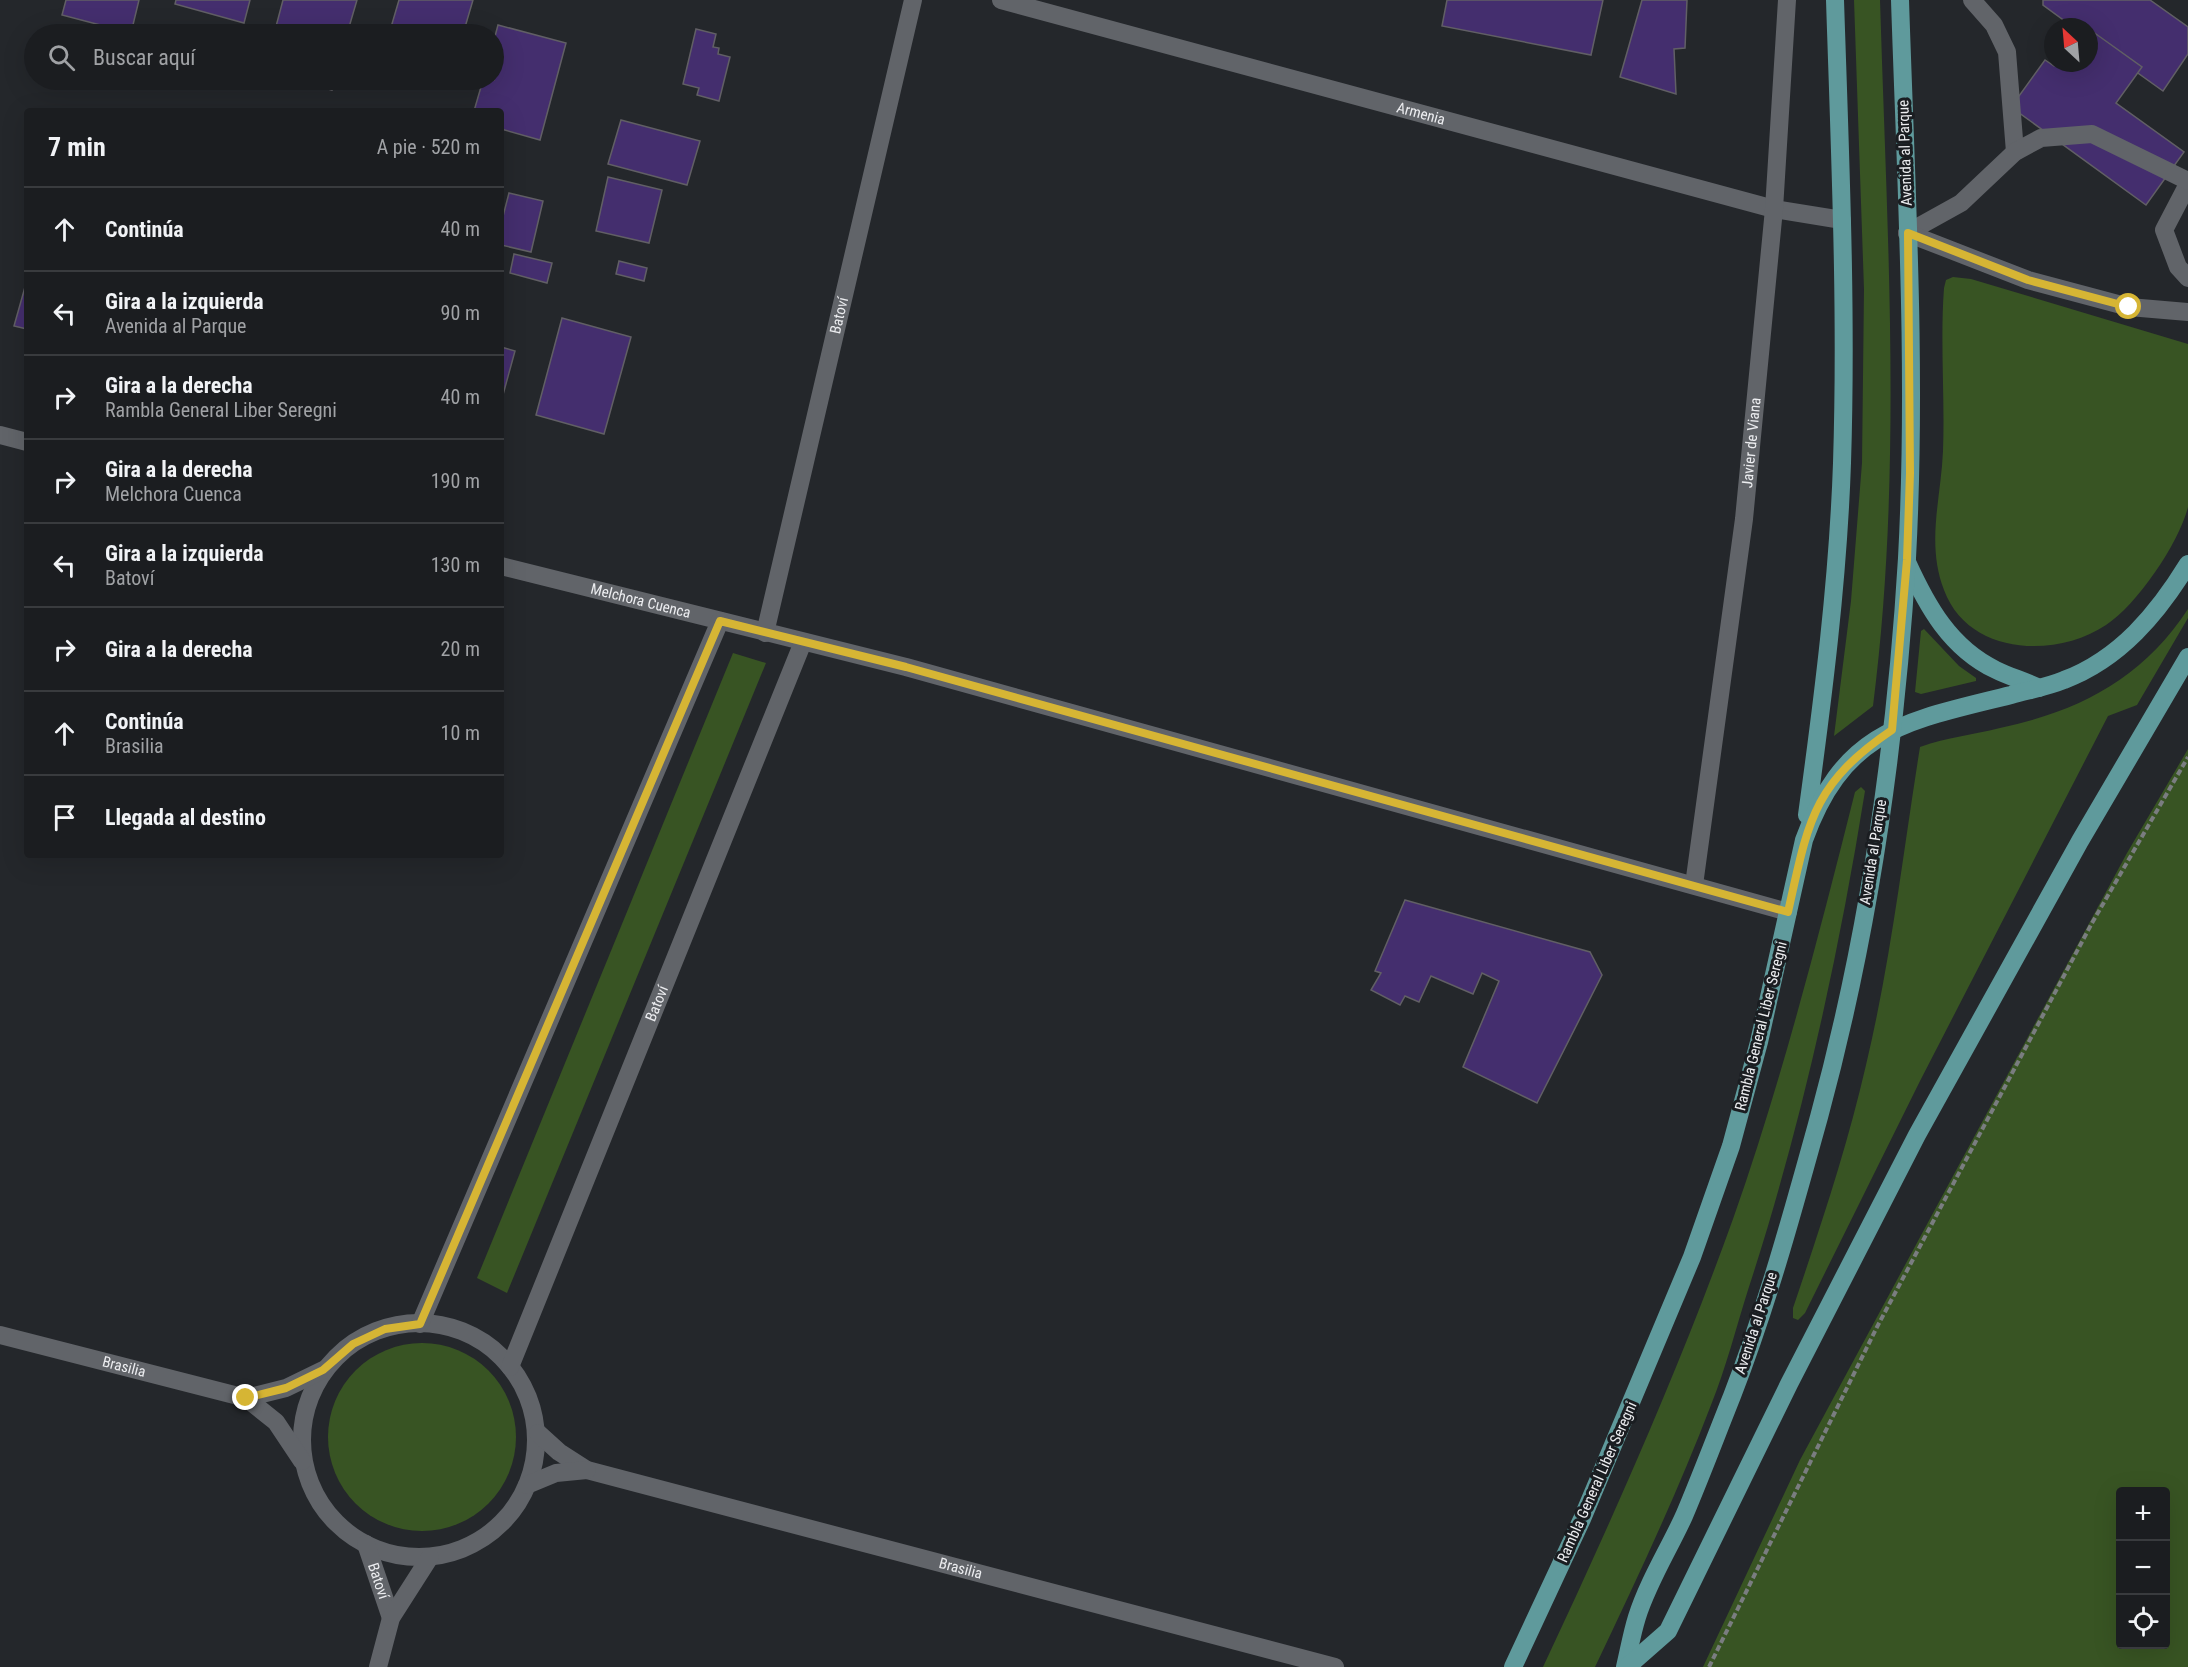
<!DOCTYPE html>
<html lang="es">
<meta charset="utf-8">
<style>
body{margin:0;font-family:"Roboto Condensed",sans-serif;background:#242629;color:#f1f3f6}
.controls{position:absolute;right:18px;bottom:18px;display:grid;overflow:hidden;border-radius:6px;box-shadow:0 6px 24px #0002}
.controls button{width:54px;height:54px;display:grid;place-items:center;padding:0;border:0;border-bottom:2px solid #393b3e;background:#1b1d20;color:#f1f3f6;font:30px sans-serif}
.compass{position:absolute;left:2044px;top:18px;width:54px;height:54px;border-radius:50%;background:#1b1d20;box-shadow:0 6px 24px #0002;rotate:334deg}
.stop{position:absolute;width:18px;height:18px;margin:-14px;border:4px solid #d6b534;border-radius:50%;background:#fff}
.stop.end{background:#d6b534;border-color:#fff;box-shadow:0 2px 6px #0008}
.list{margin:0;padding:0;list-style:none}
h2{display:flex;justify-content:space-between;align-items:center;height:78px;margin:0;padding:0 24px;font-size:26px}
h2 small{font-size:20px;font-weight:400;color:#a0a2a5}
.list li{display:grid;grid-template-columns:39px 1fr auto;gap:18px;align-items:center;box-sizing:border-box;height:84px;padding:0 24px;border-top:2px solid #393b3e}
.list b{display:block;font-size:22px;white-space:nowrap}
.list p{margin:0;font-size:20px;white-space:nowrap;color:#a0a2a5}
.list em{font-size:20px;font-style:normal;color:#a0a2a5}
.icon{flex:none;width:33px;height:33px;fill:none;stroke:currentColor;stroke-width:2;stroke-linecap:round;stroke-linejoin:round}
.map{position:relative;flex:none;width:2188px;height:1667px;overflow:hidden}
.search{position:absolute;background:#1b1d20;box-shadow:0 6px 24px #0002;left:24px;top:24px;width:480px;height:66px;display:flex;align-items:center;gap:15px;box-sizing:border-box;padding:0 21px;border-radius:33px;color:#a0a2a5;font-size:22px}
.panel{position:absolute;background:#1b1d20;box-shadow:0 6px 24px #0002;left:24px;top:108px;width:480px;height:750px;border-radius:6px}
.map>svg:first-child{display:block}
.green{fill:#385423;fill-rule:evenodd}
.building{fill:#442e6e;stroke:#615f65;stroke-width:1.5}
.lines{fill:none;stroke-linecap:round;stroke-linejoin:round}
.path{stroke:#7a7d80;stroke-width:4;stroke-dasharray:6 3;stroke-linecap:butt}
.minor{stroke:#616469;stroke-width:18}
.major{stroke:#5f9a9c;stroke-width:18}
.route{stroke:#d6b534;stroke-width:8}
.labels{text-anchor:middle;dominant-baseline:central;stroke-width:6;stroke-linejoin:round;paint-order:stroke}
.street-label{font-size:15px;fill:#ecedf0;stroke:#1a1d21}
</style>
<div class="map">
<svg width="2188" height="1667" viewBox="0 0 2188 1667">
<rect width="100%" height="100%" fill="#24272b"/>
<g class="green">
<path d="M1854,0H1880C1887,235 1903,472 1873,706L1834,736L1851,601L1862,463L1864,289Z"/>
<path d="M1953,277L1971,279L2188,344C2188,383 2188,422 2188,462C2188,476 2188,494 2188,507C2179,543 2137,605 2106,625C2055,659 1968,655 1944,590C1926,543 1941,499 1943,451C1945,397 1940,342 1944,288L1946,280Z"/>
<path d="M2188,609V618L2137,705L2108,716L1920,1081L1805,1313L1798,1320L1793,1318V1308C1820,1228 1847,1148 1866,1065C1891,960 1903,853 1920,747C1948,737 1972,735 2000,728C2080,711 2143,678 2188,609Z"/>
<path d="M1924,629L1959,666L1976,678V681L1921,694L1915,692L1921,631Z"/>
<path d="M733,653L766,663L507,1293L477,1278Z"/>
<path d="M2188,749V1667H1703L1800,1460L2127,853ZM2120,1492H2166V1644H2120Z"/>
<path d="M1861,787L1865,791C1838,960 1801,1127 1748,1290C1736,1328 1726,1368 1711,1405C1677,1494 1636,1581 1595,1667H1543C1612,1520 1678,1372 1733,1219C1782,1080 1819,935 1855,792Z"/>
<circle cx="422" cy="1437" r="94"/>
</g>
<g class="building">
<path d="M66,0H139L131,33L62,15Z"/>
<path d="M176,0H250L244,23L175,4Z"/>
<path d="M283,0H357L347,34H274Z"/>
<path d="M399,0H473L463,34H389Z"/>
<path d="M1447,0H1603L1591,55L1442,26Z"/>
<path d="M1642,0H1687L1685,48L1674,49L1676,94L1620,77Z"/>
<path d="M2043,0H2150L2188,27V54L2163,91L2089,38V27H2073L2043,5Z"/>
<path d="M498,25L566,43L540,140L501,129V111H474L483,80H494V40Z"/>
<path d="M696,29L716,34L713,47L719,48L718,54L730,57L719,101L697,95L699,88L683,84Z"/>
<path d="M2089,29L2142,67L2116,103L2184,152L2146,205L2011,107L2045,60L2054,66L2056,63H2089Z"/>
<path d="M293,80H335L332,90Z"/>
<path d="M621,120L700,141L687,185L608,164Z"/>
<path d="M608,177L662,190L649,243L596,231Z"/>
<path d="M509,193L543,201L531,252L501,245V224Z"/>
<path d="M514,254L552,263L547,283L510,273Z"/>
<path d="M619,261L647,268L644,281L616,274Z"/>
<path d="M27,280V329L14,326Z"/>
<path d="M562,318L631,337L604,434L536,415Z"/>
<path d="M501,347L515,351L501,402Z"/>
<path d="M1405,900L1590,952L1602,975L1537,1103L1463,1067L1499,981L1482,973L1473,994L1431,976L1419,1002L1405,996L1400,1005L1371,990L1381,973L1375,971Z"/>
</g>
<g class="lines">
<path class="path" d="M1709,1667L1877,1327L2092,923L2188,757"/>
<g class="minor">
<path id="s1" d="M1001,0L1774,209L1842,220"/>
<path d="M1972,0L1994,25L2007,52L2015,152"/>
<path d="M2188,184L2164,230L2178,267L2188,278"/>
<path d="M1907,233L1961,203L2015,152L2041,138L2092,134L2188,181"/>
<path d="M1907,233L2028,280L2129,307L2188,312"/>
<path d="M0,435L27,442"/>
<path id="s2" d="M501,566L906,667L1788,912"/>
<path id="s3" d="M765,633L913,0"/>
<path id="s4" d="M1694,885L1744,519L1774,209L1787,0"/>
<circle cx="419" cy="1440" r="117"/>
<path d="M420,1324L720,621"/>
<path id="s5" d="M0,1335L246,1398L276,1422L302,1461"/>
<path id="s6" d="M510,1367L803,642"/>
<path d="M246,1398L286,1388L323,1370"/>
<path id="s7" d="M538,1433L559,1452L587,1470L1335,1667"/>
<path d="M527,1485L556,1473L587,1470"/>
<path id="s8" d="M366,1544L391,1618"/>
<path d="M378,1667L391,1618L430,1557"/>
</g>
<g class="major">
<path d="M1907,562C1927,606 1950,648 1996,670C2010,677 2025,681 2039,688"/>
<path d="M1807,815C1823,698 1838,581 1842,463C1847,309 1840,154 1835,0"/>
<path d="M1513,1667L1582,1519L1692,1257L1731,1146L1759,1042L1804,840C1844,728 1908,721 2011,695C2029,690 2047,687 2064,680C2120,659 2158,613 2188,564"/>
<path d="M1625,1667C1629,1650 1632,1633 1637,1617C1648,1582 1669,1549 1684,1516C1701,1476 1716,1436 1732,1396C1767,1306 1793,1211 1819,1117C1868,937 1896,744 1907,558C1917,373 1906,185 1900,0"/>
<path d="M1627,1667L1668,1631L1789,1384L1917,1135L2080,841L2188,657"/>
</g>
</g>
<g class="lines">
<path class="route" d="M246,1398L286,1388L323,1370L353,1344L385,1329L420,1324L720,621L906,667L1788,912C1808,823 1812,784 1892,730L1907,560L1910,473L1908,233L2028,280L2129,307"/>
</g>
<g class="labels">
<g class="street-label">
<text stroke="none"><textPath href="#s1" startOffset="435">Armenia</textPath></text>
<text transform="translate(1905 153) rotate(-92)">Avenida al Parque</text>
<text stroke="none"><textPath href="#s3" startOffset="326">Batoví</textPath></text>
<text stroke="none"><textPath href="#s4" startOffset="446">Javier de Viana</textPath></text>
<text stroke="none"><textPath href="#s2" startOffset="144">Melchora Cuenca</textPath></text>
<text transform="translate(1873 852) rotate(-81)">Avenida al Parque</text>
<text stroke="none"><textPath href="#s6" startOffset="392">Batoví</textPath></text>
<text transform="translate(1761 1026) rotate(-76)">Rambla General Liber Seregni</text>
<text transform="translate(1756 1323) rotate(-72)">Avenida al Parque</text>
<text stroke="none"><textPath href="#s5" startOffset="128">Brasilia</textPath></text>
<text transform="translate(1597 1482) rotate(-66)">Rambla General Liber Seregni</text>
<text stroke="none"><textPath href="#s7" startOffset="448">Brasilia</textPath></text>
<text stroke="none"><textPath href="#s8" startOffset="39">Batoví</textPath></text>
</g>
</g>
</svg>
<div class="controls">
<button>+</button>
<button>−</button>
<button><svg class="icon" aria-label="locate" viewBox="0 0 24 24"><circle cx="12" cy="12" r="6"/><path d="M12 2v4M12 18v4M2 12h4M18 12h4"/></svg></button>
</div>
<svg class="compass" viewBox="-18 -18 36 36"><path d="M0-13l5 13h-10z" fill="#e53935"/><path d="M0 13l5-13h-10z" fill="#a0a2a5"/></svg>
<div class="stop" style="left:2129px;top:307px"></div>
<div class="stop end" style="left:246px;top:1398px"></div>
<div class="search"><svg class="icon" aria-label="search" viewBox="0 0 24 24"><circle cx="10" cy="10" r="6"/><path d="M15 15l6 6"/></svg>Buscar aquí</div>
<section class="panel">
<h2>7 min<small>A pie · 520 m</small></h2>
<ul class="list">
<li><svg class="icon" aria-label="ahead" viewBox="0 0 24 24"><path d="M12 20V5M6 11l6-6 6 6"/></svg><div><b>Continúa</b></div><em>40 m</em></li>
<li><svg class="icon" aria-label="left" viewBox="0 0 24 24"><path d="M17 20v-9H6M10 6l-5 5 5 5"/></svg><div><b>Gira a la izquierda</b><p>Avenida al Parque</p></div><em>90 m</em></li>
<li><svg class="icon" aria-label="right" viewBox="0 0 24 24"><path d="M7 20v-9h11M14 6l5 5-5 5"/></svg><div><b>Gira a la derecha</b><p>Rambla General Liber Seregni</p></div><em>40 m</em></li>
<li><svg class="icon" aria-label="right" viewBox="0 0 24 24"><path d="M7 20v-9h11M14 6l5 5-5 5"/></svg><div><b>Gira a la derecha</b><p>Melchora Cuenca</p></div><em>190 m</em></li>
<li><svg class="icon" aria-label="left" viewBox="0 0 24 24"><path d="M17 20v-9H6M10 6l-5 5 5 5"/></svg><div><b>Gira a la izquierda</b><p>Batoví</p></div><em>130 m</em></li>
<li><svg class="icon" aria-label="right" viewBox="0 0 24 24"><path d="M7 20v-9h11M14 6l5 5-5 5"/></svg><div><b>Gira a la derecha</b></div><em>20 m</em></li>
<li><svg class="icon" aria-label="ahead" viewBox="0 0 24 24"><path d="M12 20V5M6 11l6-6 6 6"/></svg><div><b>Continúa</b><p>Brasilia</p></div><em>10 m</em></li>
<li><svg class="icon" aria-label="arrive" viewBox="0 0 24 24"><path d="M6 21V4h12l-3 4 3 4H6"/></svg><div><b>Llegada al destino</b></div></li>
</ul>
</section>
</div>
